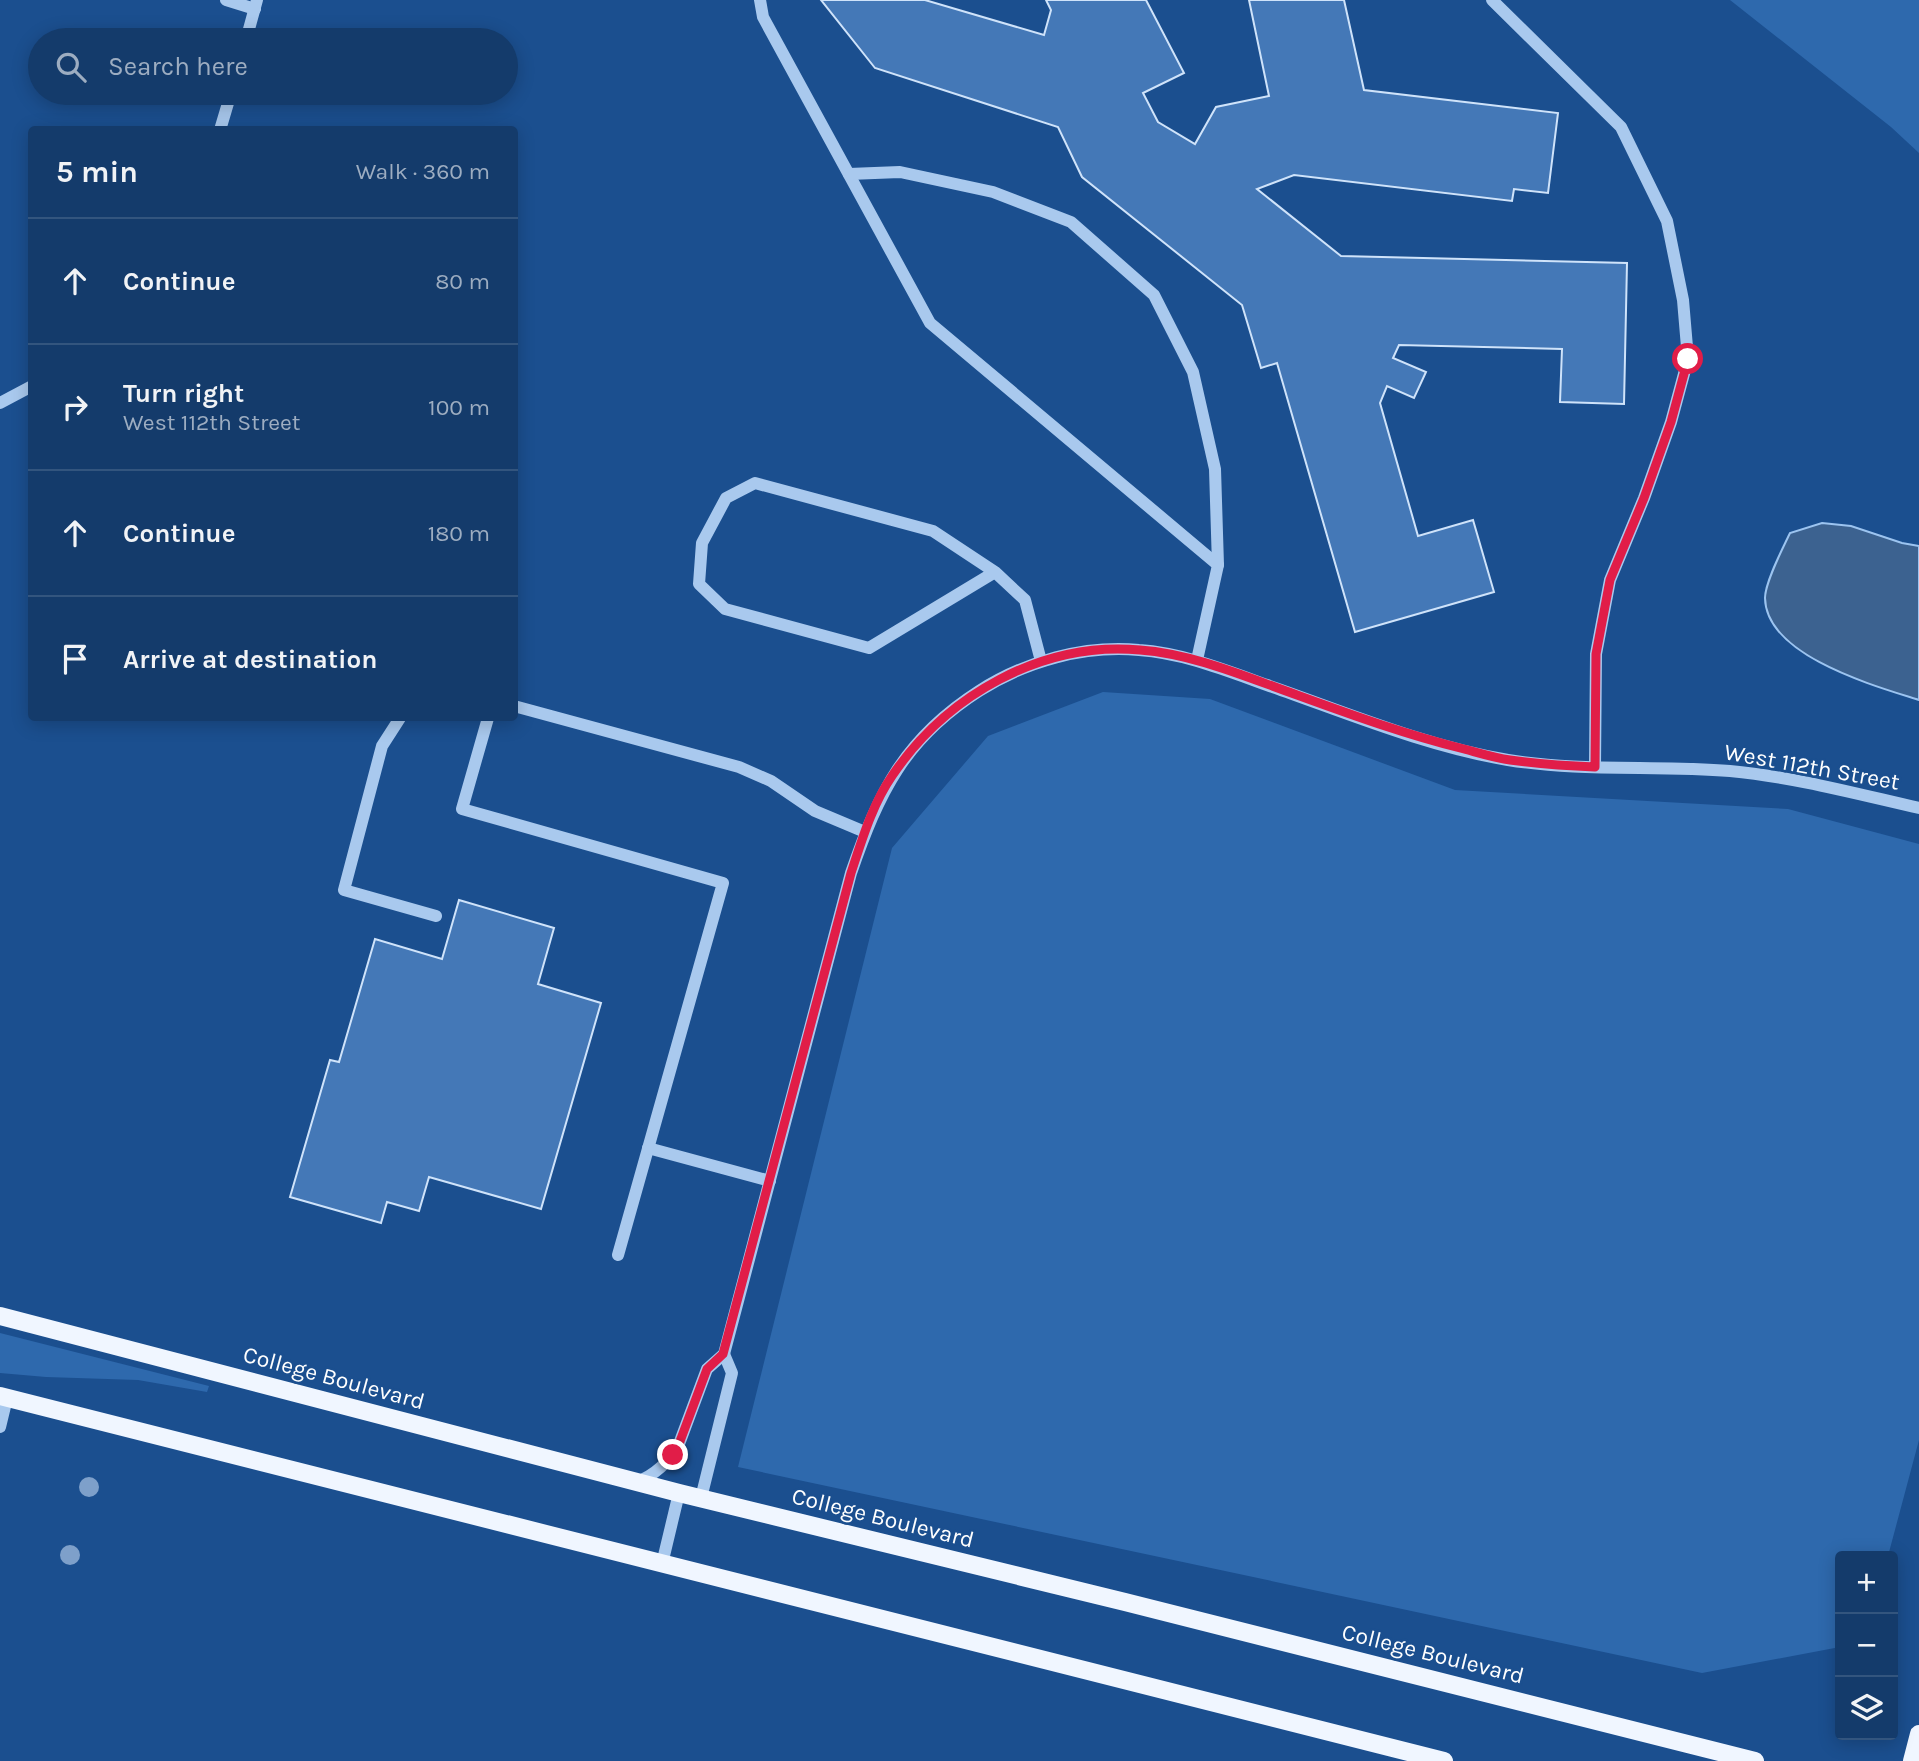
<!DOCTYPE html>
<meta charset="utf-8">
<style>
body{margin:0;font-family:Karla,sans-serif;background:#1d4271;color:#f1f3f6}
.controls{position:absolute;right:21px;bottom:21px;display:grid;overflow:hidden;border-radius:7px;box-shadow:0 4px 18px #0003}
.controls button{width:63px;height:63px;display:grid;place-items:center;padding:0;border:0;border-bottom:2px solid #33557e;background:#143b6b;color:#f1f3f6;font:35px sans-serif}
.stop{position:absolute;width:21px;height:21px;margin:-16px;border:5px solid #e11d48;border-radius:50%;background:#fff}
.stop.end{background:#e11d48;border-color:#fff;box-shadow:0 2px 7px #0008}
.list{margin:0;padding:0;list-style:none}
h2{display:flex;justify-content:space-between;align-items:center;height:91px;margin:0;padding:0 28px;font-size:30px}
h2 small{font-size:23px;font-weight:400;color:#9dadc1}
.list li{display:grid;grid-template-columns:46px 1fr auto;gap:21px;align-items:center;box-sizing:border-box;height:126px;padding:0 28px;border-top:2px solid #33557e}
.list b{display:block;font-size:26px;white-space:nowrap}
.list p{margin:0;font-size:23px;white-space:nowrap;color:#9dadc1}
.list em{font-size:23px;font-style:normal;color:#9dadc1}
.icon{flex:none;width:38px;height:38px;fill:none;stroke:currentColor;stroke-width:2;stroke-linecap:round;stroke-linejoin:round}
.map{position:relative;flex:none;width:1919px;height:1761px;overflow:hidden}
.search{position:absolute;background:#143b6b;box-shadow:0 4px 18px #0003;left:28px;top:28px;width:490px;height:77px;display:flex;align-items:center;gap:18px;box-sizing:border-box;padding:0 24px;border-radius:38px;color:#9dadc1;font-size:26px}
.panel{position:absolute;background:#143b6b;box-shadow:0 4px 18px #0003;left:28px;top:126px;width:490px;height:595px;border-radius:7px}
.map>svg:first-child{display:block}
.green{fill:#2e69ad}
.water{fill:#3c6290;stroke:#9cc4f0;stroke-width:2}
.building{fill:#4478b7;stroke:#cfe3fa;stroke-width:2}
.lines{fill:none;stroke-linecap:round;stroke-linejoin:round}
.minor{stroke:#a9c9ee;stroke-width:12}
.major{stroke:#f0f6ff;stroke-width:18}
.tree{fill:#7ea0ca}
.route{stroke:#e11d48;stroke-width:9}
.labels{text-anchor:middle;dominant-baseline:central;stroke-width:5;stroke-linejoin:round;paint-order:stroke}
.street-label{font-size:23px;fill:#fff;stroke:#1b4f8f}
</style>
<div class="map">
<svg width="1919" height="1761" viewBox="0 0 1919 1761">
<rect width="100%" height="100%" fill="#1b4f8f"/>
<g class="green">
<path d="M1730,0H1919V153L1891,127Z"/>
<path d="M1103,692L1210,699L1455,790L1788,809L1919,844V1440L1888,1556H1840V1647L1702,1673L738,1467L892,848L988,736Z"/>
<path d="M0,1333L209,1386L207,1392L138,1380L46,1377L0,1373Z"/>
</g>
<path class="water" d="M1822,523L1851,526L1902,543L1919,546V700C1875,686 1766,656 1765,598C1765,582 1783,548 1790,533Z"/>
<g class="building">
<path d="M821,0H925L1044,35L1051,10L1046,0H1146L1184,73L1143,93L1158,122L1195,144L1216,107L1269,96L1249,0H1344L1364,90L1558,113L1548,193L1514,189L1512,201L1294,175L1257,189L1341,256L1627,263L1624,404L1560,402L1562,349L1399,345L1393,358L1426,372L1414,398L1387,386L1380,403L1418,536L1473,520L1494,592L1355,632L1277,363L1261,368L1242,305L1082,177L1058,127L875,68Z"/>
<path d="M459,900L554,928L538,984L601,1003L541,1209L429,1177L419,1211L387,1202L381,1223L290,1197L330,1060L339,1062L375,939L442,959Z"/>
</g>
<g class="lines">
<g class="minor">
<path d="M226,0L255,9"/>
<path d="M760,0L763,17L930,323L1218,565L1197,660"/>
<path d="M1492,0L1621,127L1667,221L1683,300L1688,359L1671,422L1644,498L1610,580L1596,654L1595,767"/>
<path d="M246,40L257,0"/>
<path d="M220,130L231,93"/>
<path d="M849,174L900,172L993,192L1071,222L1154,295L1193,372L1215,469L1218,565"/>
<path d="M0,403L32,386"/>
<path d="M995,572L869,648L725,609L699,584L702,543L726,498L755,483L933,531L995,572L1025,600L1041,661"/>
<path d="M514,706L739,767L771,781L815,811L865,832"/>
<path d="M400,718L382,746L344,890L436,916"/>
<path d="M488,718L462,809L723,883L618,1255"/>
<path d="M648,1148L770,1181"/>
<path d="M0,1427L7,1398"/>
<path d="M636,1482C654,1476 670,1461 679,1444L707,1369L724,1354L851,873C879,792 904,739 979,691C1026,661 1084,645 1139,650C1183,653 1225,670 1267,685C1345,712 1425,746 1508,760C1581,772 1656,765 1730,771C1794,777 1857,794 1919,808"/>
<path d="M701,1498L732,1373L724,1354"/>
<path d="M662,1564L679,1493"/>
</g>
<g class="major">
<path d="M0,1316L679,1493L1125,1602L1755,1761"/>
<path d="M0,1396L1444,1761"/>
<path d="M1912,1761L1919,1734"/>
</g>
</g>
<g class="tree">
<circle cx="89" cy="1487" r="10"/>
<circle cx="70" cy="1555" r="10"/>
</g>
<g class="lines">
<path class="route" d="M673,1455L679,1444L707,1369L723,1354L851,873C862,840 872,805 892,776C946,696 1041,641 1140,650C1194,654 1246,677 1297,695C1352,715 1407,735 1464,749C1479,753 1495,758 1510,760C1538,764 1567,766 1595,767L1596,654L1610,580L1644,498L1671,422L1688,359"/>
</g>
<g class="labels">
<g class="street-label">
<text transform="translate(1812 767) rotate(10)">West 112th Street</text>
<text transform="translate(334 1378) rotate(15)">College Boulevard</text>
<text transform="translate(883 1518) rotate(14)">College Boulevard</text>
<text transform="translate(1433 1654) rotate(14)">College Boulevard</text>
</g>
</g>
</svg>
<div class="controls">
<button>+</button>
<button>−</button>
<button><svg class="icon" aria-label="layers" viewBox="0 0 24 24"><path d="M12 4l9 5-9 5-9-5zM3 14l9 5 9-5"/></svg></button>
</div>
<div class="stop" style="left:1688px;top:359px"></div>
<div class="stop end" style="left:673px;top:1455px"></div>
<div class="search"><svg class="icon" aria-label="search" viewBox="0 0 24 24"><circle cx="10" cy="10" r="6"/><path d="M15 15l6 6"/></svg>Search here</div>
<section class="panel">
<h2>5 min<small>Walk · 360 m</small></h2>
<ul class="list">
<li><svg class="icon" aria-label="ahead" viewBox="0 0 24 24"><path d="M12 20V5M6 11l6-6 6 6"/></svg><div><b>Continue</b></div><em>80 m</em></li>
<li><svg class="icon" aria-label="right" viewBox="0 0 24 24"><path d="M7 20v-9h11M14 6l5 5-5 5"/></svg><div><b>Turn right</b><p>West 112th Street</p></div><em>100 m</em></li>
<li><svg class="icon" aria-label="ahead" viewBox="0 0 24 24"><path d="M12 20V5M6 11l6-6 6 6"/></svg><div><b>Continue</b></div><em>180 m</em></li>
<li><svg class="icon" aria-label="arrive" viewBox="0 0 24 24"><path d="M6 21V4h12l-3 4 3 4H6"/></svg><div><b>Arrive at destination</b></div></li>
</ul>
</section>
</div>
